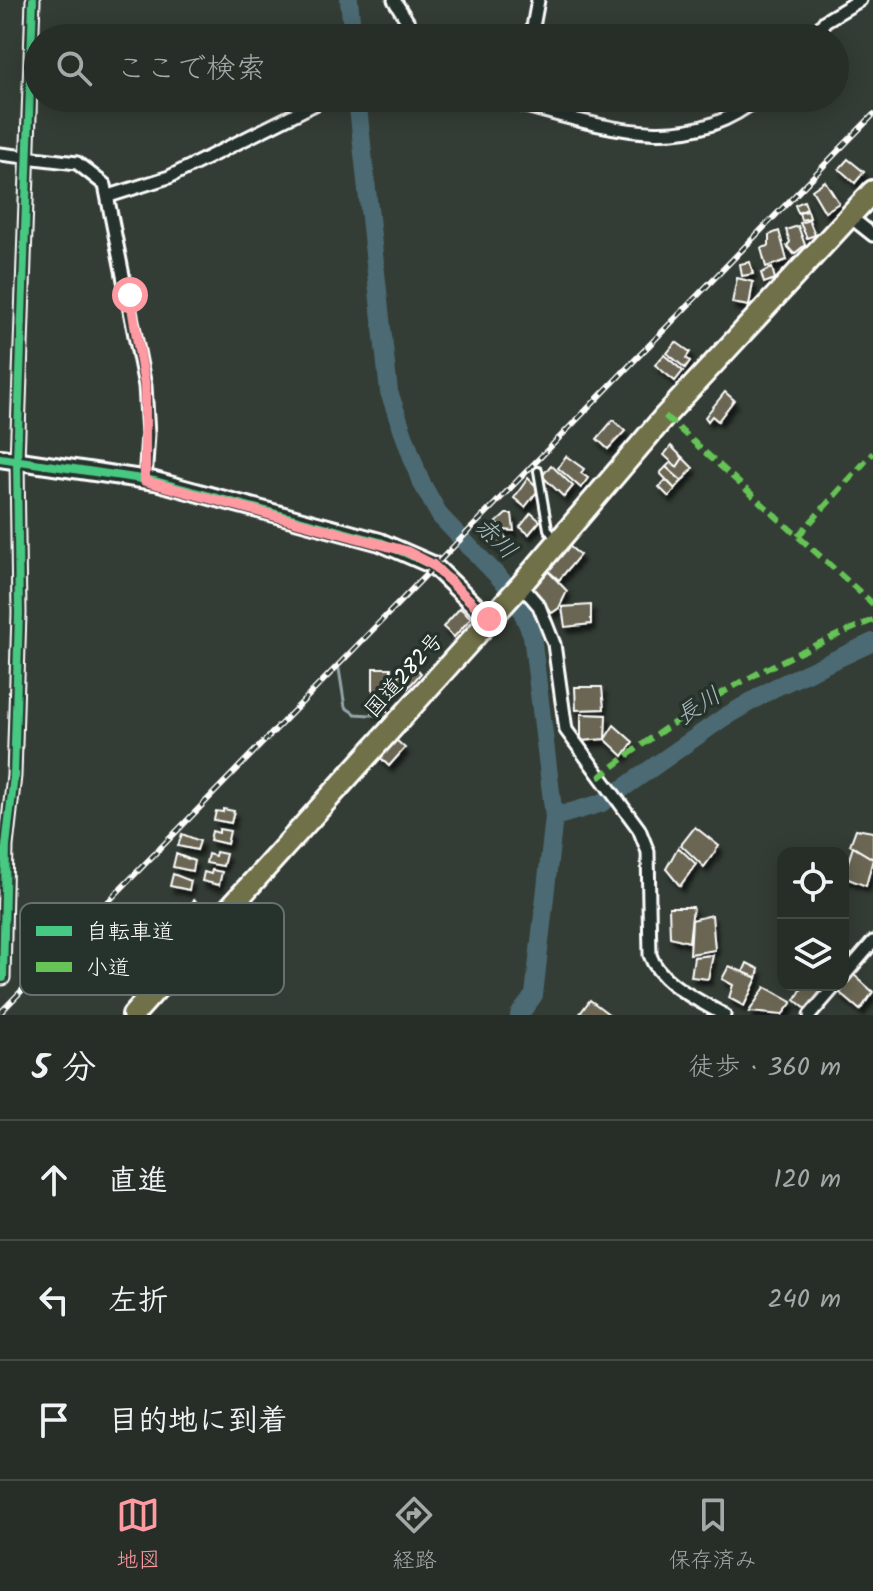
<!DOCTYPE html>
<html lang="ja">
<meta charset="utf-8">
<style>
body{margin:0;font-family:Kalam,"Klee One",sans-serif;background:#333a34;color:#f1f3f6}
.controls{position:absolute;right:24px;bottom:24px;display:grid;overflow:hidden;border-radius:16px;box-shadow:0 4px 20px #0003}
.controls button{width:72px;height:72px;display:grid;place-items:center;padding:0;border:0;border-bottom:2px solid #434a45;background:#272e28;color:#f1f3f6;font:40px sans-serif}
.stop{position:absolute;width:24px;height:24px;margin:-18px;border:6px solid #ff9aa2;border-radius:50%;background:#fff}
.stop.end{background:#ff9aa2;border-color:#fff;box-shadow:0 2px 8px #0008}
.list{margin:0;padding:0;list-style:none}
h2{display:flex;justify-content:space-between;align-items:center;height:104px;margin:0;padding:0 32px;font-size:34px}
h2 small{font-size:26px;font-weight:400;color:#a4a8a8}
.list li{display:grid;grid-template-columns:52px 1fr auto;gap:24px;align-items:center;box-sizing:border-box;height:120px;padding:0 32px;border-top:2px solid #434a45}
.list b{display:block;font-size:30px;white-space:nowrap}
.list em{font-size:26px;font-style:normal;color:#a4a8a8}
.icon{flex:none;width:44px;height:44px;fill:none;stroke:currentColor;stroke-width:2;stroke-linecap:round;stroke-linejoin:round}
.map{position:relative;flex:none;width:873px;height:1015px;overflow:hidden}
.search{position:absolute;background:#272e28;box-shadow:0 4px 20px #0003;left:24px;right:24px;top:24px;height:88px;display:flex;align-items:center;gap:20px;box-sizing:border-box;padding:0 28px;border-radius:44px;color:#a4a8a8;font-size:30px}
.sheet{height:464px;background:#272e28}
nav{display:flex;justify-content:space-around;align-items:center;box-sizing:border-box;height:112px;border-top:2px solid #434a45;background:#272e28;font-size:22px;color:#a4a8a8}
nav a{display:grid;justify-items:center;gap:4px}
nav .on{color:#ff9aa2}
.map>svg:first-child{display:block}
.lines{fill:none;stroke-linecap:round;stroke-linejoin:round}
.stream{stroke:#94a6ab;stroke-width:3}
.river{stroke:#4c6b73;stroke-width:18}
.building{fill:#6a6653;stroke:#fff;stroke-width:2;filter:url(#shadow)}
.lane-casing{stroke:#fff;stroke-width:12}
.street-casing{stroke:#fff;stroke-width:17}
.secondary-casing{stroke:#fff;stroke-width:22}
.highway-casing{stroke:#fff;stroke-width:26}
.lane{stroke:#26332d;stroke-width:6}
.street{stroke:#26332d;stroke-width:11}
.secondary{stroke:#26332d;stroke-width:16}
.highway{stroke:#70704a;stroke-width:20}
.rail-casing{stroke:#fff;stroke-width:6}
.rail{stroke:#26332d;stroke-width:3;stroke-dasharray:9;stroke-linecap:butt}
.quiet{stroke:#66c356;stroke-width:6;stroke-dasharray:12 6;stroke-linecap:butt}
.cycleway-casing{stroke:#26332d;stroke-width:13}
.cycleway{stroke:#46c982;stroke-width:8}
.route{stroke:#ff9aa2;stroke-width:10}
.labels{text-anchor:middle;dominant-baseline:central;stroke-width:7;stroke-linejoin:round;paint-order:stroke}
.street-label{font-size:22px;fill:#fff;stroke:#26332d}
.water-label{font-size:24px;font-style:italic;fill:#aebcc0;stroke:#26332d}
.key{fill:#26332d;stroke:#67706c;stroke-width:2}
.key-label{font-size:22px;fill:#fff}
</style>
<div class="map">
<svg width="873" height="1015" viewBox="0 0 873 1015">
<defs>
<filter id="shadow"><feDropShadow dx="3.5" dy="6" stdDeviation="2" flood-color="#0009"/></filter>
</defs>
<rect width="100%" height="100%" fill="#343d35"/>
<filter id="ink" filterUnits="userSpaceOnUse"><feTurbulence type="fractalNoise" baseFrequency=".0125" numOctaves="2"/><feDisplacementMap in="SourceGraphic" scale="16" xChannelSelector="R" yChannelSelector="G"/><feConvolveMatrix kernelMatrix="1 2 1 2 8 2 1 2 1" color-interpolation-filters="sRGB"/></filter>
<g filter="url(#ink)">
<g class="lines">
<path class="stream" d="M339,669L345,707L355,714L386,716"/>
<g class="river">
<path d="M349,0L353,38"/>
<path d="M357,98L389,392L420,480L440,516L514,593L532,635L554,817L534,995L519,1015"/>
<path d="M554,817L602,803L723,718L774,688L873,642"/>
</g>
</g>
<g class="building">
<path d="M848,159L864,172L855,183L839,169Z"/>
<path d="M825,181L839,203L825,212L812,190Z"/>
<path d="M804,201L807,209L798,213L795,205Z"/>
<path d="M808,211L810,218L801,220L799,213Z"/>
<path d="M809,220L815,235L807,238L800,223Z"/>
<path d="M798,226L805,245L794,254L787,246L790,242L786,230Z"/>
<path d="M779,231L787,260L766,267L761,248L769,246V235Z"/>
<path d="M750,262L753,274L742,276L740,264Z"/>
<path d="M772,268L775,279L764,283L761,273Z"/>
<path d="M737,278L753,282L749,306L732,303Z"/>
<path d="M676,342L690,352L686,358L690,361L685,368L667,353Z"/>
<path d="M664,355L683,371L675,381L655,365Z"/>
<path d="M725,392L734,400L718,421L712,416L708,421L705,417Z"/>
<path d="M613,420L625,431L608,449L597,439Z"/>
<path d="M671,446L683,458L677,467L664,455Z"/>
<path d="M566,456L584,469L581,473L588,478L581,488L558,468Z"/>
<path d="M683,458L693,468L682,481L666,467L671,462L677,467Z"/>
<path d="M551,465L573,486L564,497L542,476Z"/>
<path d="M666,467L682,481L675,489L660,473Z"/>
<path d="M528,478L539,489L525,507L514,498Z"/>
<path d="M666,480L675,489L669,497L659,487Z"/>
<path d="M531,513L540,521L529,534L520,527Z"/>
<path d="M506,514H512L514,531L503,530L496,523Z"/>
<path d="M494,526L509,541L501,551L483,535Z"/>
<path d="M569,546L580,555L559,580L546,569Z"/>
<path d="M546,569L567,591L559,608L552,613L531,589Z"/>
<path d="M591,605V624L565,627L562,607Z"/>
<path d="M460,608L471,618L454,637L443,627Z"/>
<path d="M410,662L421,673L408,688L396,678Z"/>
<path d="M373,668H391L390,694L373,695Z"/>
<path d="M575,687H602L604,709L576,710Z"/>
<rect x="372" y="701" width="15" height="11"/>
<path d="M581,714L606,715L605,739L581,741Z"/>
<path d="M614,725L633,742L623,756L605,739Z"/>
<path d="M394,738L405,748L389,766L378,756Z"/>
<path d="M223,809L234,811L231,823L214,820L216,811L223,812Z"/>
<path d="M695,827L719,846L704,867L681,845Z"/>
<path d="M219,829L230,831L227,844L210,840L212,831L219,833Z"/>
<path d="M856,829L873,832V859L850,845Z"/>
<path d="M182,834L200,841L197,850L178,846Z"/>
<path d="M678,847L696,864L680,886L666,869Z"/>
<path d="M853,847L873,859L866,886L843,877Z"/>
<path d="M216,852L226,854L223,866L206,863L208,854L215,856Z"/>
<path d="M176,854L194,861L192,871L173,867Z"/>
<path d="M212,870L222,872L219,885L202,881L204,872L211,874Z"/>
<path d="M173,874L191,881L189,890L170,886Z"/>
<path d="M194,900L204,908L198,915L188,907Z"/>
<path d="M669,907H693L689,942L670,937Z"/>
<path d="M712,915L715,950L690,954L692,920Z"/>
<path d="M843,945L855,959L847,967L843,964Z"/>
<path d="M713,955L708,979L691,977L694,957Z"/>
<path d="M747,963L759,969L757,978L743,972Z"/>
<path d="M729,966L757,978L744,1006L729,998L733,985L722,979Z"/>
<path d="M853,974L873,992L860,1010L840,993Z"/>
<path d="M804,985L822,989L807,1010L795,1000Z"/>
<path d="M765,987L792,1002L782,1015L749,1012Z"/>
<path d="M590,1000L610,1015H579Z"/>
</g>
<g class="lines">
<g class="lane-casing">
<path id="lane" d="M538,471L548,529L556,541"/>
</g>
<g class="street-casing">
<g id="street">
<path d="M394,0L418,38"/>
<path d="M531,38L538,0"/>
<path d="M813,38L825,21L860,0"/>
<path d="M493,98C581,117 678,165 758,98"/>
<path d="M0,154L77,163L105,185L145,386L148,434L145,481"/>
<path d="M109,196L169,177L327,98"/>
<path d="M849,216L873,235"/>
<path d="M521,585L539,606L554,644L566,730L639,829L648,852L650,955C660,984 699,1000 724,1015"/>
<path d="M843,977L873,942"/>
<path d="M3,978L6,846L14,776L19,613L17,461L33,0"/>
<path d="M810,1015L836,985"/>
</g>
</g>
<g class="secondary-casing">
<path id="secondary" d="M0,458L155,481L380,542L433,565L489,619"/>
</g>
<g class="highway-casing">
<path id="highway" d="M133,1015L521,585L665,416L873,191"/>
</g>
<use href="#lane" class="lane"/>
<use href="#street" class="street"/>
<use href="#secondary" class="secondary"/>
<use href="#highway" class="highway"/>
<g class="rail-casing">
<path id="rail" d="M0,1013L873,115"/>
</g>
<use href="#rail" class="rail"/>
<g class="quiet">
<path d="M665,416L873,604"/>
<path d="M798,536L873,453"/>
<path d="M599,778C683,709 773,661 873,620"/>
</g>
<g class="cycleway-casing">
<g id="cycleway">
<path d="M0,458L155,481L380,542L433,565L489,619"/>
<path d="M3,978L6,846L14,776L19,613L17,461L33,0"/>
</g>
</g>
<use href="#cycleway" class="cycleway"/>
</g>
</g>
<g class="lines" filter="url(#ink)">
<path class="route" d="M130,295L145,386V481L406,551L433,565L489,619"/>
</g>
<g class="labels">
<g class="street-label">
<text transform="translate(405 676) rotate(-48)">国道282号</text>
</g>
<g class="water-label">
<text transform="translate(495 539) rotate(45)">赤川</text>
<text transform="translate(699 707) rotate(-33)">長川</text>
</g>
</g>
<rect x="20" y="903" width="264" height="92" rx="12" class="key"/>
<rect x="36" y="926" width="36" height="10" fill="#46c982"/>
<rect x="36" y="962" width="36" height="10" fill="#66c356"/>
<g class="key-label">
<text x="86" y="939">自転車道</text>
<text x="86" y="975">小道</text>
</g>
</svg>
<div class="controls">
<button><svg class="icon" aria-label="locate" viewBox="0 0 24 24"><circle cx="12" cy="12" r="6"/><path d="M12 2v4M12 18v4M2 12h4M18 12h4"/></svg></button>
<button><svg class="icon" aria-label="layers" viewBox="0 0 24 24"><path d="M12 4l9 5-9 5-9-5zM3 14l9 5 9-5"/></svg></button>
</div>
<div class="stop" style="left:130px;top:295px"></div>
<div class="stop end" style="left:489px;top:619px"></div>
<div class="search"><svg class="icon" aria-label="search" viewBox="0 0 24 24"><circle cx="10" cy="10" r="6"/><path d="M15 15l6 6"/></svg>ここで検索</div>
</div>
<section class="sheet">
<h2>5 分<small>徒歩 · 360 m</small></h2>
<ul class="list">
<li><svg class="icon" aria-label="ahead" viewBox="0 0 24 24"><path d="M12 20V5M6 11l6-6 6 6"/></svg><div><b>直進</b></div><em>120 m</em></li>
<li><svg class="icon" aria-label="left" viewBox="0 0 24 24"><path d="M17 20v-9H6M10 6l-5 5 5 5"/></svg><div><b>左折</b></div><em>240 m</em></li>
<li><svg class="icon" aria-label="arrive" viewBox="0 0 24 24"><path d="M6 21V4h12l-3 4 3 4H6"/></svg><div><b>目的地に到着</b></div></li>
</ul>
</section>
<nav>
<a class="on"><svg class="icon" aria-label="map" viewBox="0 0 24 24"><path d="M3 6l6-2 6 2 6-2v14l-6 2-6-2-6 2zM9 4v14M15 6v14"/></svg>地図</a>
<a><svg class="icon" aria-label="directions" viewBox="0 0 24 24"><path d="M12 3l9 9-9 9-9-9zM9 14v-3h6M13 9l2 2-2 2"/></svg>経路</a>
<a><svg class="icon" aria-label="saved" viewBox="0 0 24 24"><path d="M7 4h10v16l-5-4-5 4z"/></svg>保存済み</a>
</nav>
